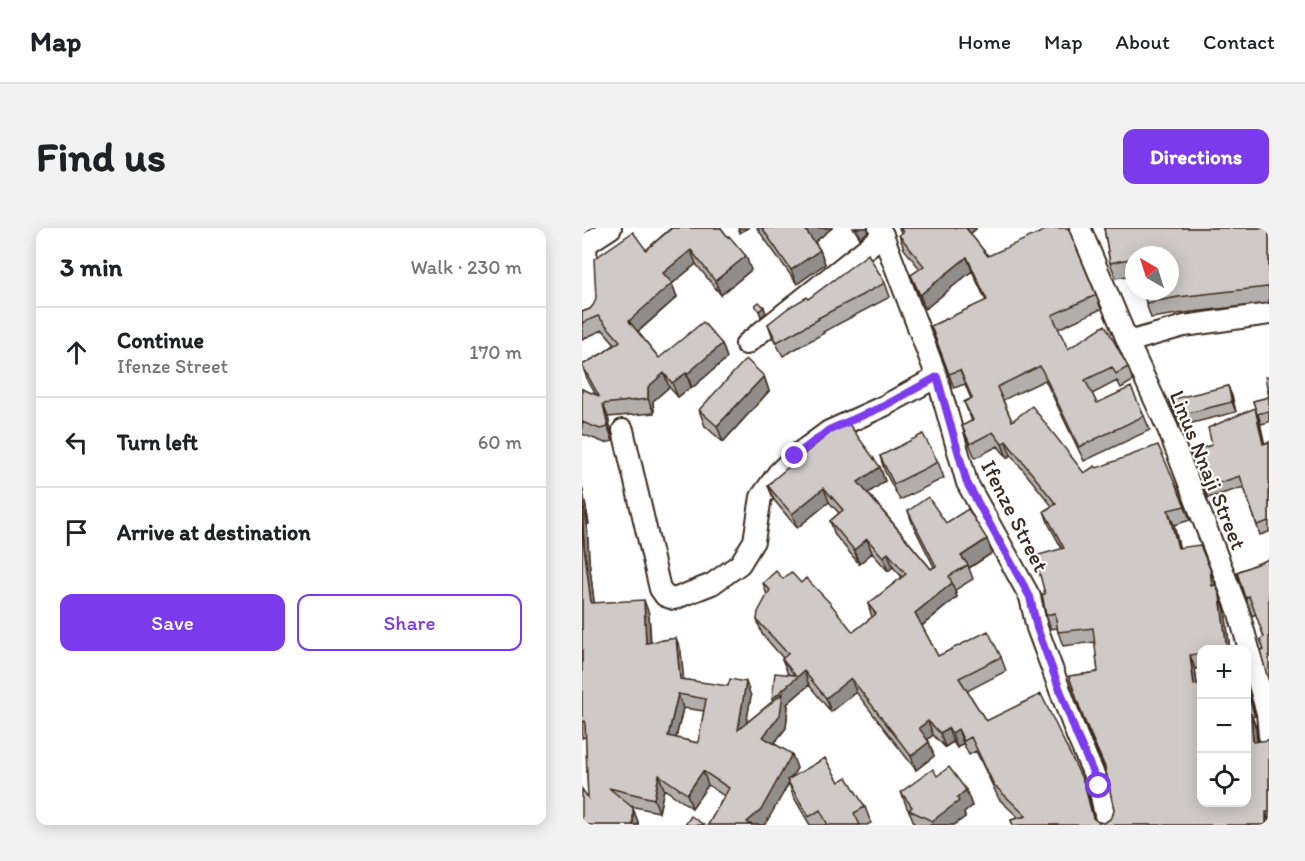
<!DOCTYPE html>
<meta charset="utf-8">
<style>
body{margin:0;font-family:Itim,sans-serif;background:#f2f2f2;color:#202124}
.controls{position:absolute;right:18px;bottom:18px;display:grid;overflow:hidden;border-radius:12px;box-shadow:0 3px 15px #0003}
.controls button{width:54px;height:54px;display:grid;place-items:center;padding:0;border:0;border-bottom:2px solid #e0e0e0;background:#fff;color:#202124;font:30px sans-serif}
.compass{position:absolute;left:543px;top:18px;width:54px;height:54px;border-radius:50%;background:#fff;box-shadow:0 3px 15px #0003;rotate:321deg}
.stop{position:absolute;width:18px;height:18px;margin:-14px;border:4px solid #7c3aed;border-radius:50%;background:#fff}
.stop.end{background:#7c3aed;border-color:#fff;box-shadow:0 2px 6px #0008}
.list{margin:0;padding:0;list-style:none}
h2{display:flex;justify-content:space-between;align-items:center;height:78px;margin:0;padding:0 24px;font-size:26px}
h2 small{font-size:20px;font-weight:400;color:#757577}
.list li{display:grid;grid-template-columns:39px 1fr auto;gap:18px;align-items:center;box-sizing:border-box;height:90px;padding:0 24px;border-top:2px solid #e0e0e0}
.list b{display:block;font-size:22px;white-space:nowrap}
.list p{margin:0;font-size:20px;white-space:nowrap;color:#757577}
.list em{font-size:20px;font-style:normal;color:#757577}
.actions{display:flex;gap:12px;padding:18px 24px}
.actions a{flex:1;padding:14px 0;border:2px solid #7c3aed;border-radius:12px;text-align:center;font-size:21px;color:#7c3aed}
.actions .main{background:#7c3aed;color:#fff}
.icon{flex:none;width:33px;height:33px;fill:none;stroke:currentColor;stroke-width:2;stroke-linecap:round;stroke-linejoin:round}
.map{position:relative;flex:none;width:687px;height:597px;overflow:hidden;border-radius:12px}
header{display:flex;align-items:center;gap:36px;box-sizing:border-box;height:84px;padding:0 30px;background:#fff;border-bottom:2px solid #e0e0e0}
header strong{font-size:28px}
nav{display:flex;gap:33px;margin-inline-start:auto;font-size:21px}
.intro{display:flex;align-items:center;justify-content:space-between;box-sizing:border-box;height:144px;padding:0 36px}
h1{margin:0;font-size:42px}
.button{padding:15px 27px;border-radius:12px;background:#7c3aed;color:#fff;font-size:21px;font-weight:700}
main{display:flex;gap:36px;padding:0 36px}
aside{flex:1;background:#fff;border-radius:12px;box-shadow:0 3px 15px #0003}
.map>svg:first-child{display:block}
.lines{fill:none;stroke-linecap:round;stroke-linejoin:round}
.street-casing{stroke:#3b2a1e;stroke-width:24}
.street{stroke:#fff;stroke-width:20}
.wall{fill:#b2aeab;stroke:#3b2a1e;stroke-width:1.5;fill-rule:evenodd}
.shaded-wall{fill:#918d8b;stroke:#3b2a1e;stroke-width:1.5}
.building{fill:#cfcac7;stroke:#3b2a1e;stroke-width:1.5;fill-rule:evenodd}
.route{stroke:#7c3aed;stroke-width:8}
.labels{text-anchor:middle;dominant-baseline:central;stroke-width:4.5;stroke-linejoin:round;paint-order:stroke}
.street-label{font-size:22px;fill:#3b2a1e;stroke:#fff}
</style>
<header>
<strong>Map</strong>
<nav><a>Home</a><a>Map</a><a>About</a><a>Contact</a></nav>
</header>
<div class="intro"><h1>Find us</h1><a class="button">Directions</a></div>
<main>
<aside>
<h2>3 min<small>Walk · 230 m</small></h2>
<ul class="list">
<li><svg class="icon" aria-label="ahead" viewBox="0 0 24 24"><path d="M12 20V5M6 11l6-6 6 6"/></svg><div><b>Continue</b><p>Ifenze Street</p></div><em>170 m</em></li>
<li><svg class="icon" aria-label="left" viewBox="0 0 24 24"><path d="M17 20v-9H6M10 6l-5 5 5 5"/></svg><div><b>Turn left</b></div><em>60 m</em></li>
<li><svg class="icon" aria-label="arrive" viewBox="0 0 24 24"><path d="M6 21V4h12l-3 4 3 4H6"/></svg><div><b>Arrive at destination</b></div></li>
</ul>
<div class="actions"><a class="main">Save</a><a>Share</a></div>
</aside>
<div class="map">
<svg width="687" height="597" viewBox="0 0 687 597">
<rect width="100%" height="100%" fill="#fff"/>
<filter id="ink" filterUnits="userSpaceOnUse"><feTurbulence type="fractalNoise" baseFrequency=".0167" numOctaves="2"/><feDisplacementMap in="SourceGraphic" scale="12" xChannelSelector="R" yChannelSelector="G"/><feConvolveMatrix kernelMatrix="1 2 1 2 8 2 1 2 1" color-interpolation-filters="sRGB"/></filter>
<g filter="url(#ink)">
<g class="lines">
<g class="street-casing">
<g id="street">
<path d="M297,0L301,7L355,149L385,255L448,369L455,400L495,508L517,558L525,597"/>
<path d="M498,0L546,114L586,201L656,382L685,485L687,508"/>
<path d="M0,19L29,0"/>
<path d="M0,88L7,84L4,17"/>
<path d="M546,114L602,98L687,86"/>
<path d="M164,116L301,7"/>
<path d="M41,202L78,361L83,368L92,371L130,356L158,336L172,313L179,269L196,245L213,228L247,203L302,178L355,149"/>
</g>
</g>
<use href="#street" class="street"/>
</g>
<g class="wall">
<path d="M89,0H139L169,42L139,67L114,36L90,56L95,69L56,104L77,130L140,116L145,130L110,160L109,159L96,169L87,159L71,173L72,185L26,189L31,213L23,215L0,206V161L14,167L5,151L0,137L21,125L33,116L21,102L0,111V84L8,81L64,22Z"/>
<path d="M175,0H250L233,14L238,22L243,36L215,56Z"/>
<path d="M271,0H286V4L278,10Z"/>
<path d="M317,0H393L394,1L388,6L406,28L514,67L519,81L476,101L486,121L546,139L551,153L539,160L535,153L510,166L515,175L562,188L568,202L502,233L463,152L421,172L430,193L502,245L515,240L603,278L608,292L592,297L597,320L628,341L643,382L648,422H620V440L613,441L615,457L664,574V457L673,488L670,489L674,500L675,514L687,512V597H431L429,592L437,590L417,571L394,523L387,527L381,515L375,520L371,514L363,519L351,507L346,511L352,528L334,542L274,464L249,484L227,457L205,476L206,478L204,500L192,515L215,540L210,549L257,554L283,579L289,595L285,597H228L211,568L207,555L182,597H126L142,568L126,557L110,580L82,561L77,584L48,578L56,594V597H0L6,570L4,509L0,510V259L7,296H5L7,332L12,375L67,386L69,414L94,410L99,424L101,451L169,468L164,495L191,473L206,446L200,431L201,430L180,406L175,392L185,367L181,355L201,351L219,355L271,404L290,389L286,376L320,349L311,339L306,343L290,325L277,336L253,307L248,293L257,285L247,274L215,300L192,272L186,258L246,207L245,204L298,239L303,253L286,265L349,341L352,339L331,297L326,283L364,295L410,325L387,340L391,351L373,362L375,369L340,398L356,428L419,429L424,443L385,463L404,493L507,569L513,592L516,594L522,595L527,592L531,587L532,581L524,544L506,503L487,448L516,444L513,414L481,418L476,404L475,400L469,401L464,387L463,366L480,321L467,297L462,283L470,278L429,227L425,230L416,218L393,230L380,198L390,193L382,174L389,171L383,156L372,160L349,98L404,73L390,43L343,81L329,47L338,41L322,21L317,7L319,5ZM101,480L122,483L116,515L94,510Z"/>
<path d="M522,0H687V75L602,85L569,90L564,75L562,63H588V27H552V47L534,50L528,35Z"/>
<path d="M303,55L308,69L241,104L242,105L201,128L191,110L186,96L226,71Z"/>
<path d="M182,148L187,163L141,214L123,198L117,182Z"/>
<path d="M650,168L654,184L598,198L587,172Z"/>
<path d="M687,169V194L679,196L671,173Z"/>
<path d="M673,180L677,190L682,215L687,214V304L678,307L662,259L626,270L608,224L630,217Z"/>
<path d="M298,228L356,234L362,250L318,272L303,244Z"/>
<path d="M687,331V453L678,422H682V409L674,386L670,388L655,344Z"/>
<path d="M355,548L384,562L390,578L382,585L383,589L372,597H333L328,585L325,580L319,564Z"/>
</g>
<g class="shaded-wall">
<path d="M156,0H166L158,5Z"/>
<path d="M227,0H250L229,17L224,3Z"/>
<path d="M274,0H286V4L278,10Z"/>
<path d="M381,0H393L394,1L384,9Z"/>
<path d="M109,22L114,36L90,56L95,69L52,107L47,93L81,45Z"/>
<path d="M238,22L243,36L215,56L209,42Z"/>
<path d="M164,28L169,42L139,67L133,53Z"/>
<path d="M385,29L390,43L343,81L338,67Z"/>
<path d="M182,79L184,85L179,89L177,83Z"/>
<path d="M140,116L145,130L110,160L105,146Z"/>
<path d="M82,145L87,159L71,173L72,185L66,171V159Z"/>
<path d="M104,145L109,159L96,169L90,155Z"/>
<path d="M182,148L187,163L141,214L135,198Z"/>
<path d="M646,158L650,168L654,184L650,174Z"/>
<path d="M21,176L26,189L31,213L26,199Z"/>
<path d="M673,180L677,190L685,226L681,216Z"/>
<path d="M424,213L429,227L425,230L420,216Z"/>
<path d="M298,239L303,253L282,268L276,254Z"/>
<path d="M0,259L7,296L2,282L0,273Z"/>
<path d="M242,260L247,274L215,300L210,286Z"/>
<path d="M0,282L5,296L7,332L14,389L9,375L2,318Z"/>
<path d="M586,282L592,297L601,334L596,320Z"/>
<path d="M285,311L290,325L277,336L272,322Z"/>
<path d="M405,311L410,325L387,340L386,337L379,328Z"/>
<path d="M306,325L311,339L306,343L301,329Z"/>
<path d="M628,341L633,355L635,372L630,358Z"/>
<path d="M370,355L375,369L338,399L333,385Z"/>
<path d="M638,368L643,382L648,422H645Z"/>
<path d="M62,372L67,386L69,428L64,415Z"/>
<path d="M94,410L99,424L103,464L98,451Z"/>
<path d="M608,427L613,441L617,471L612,457Z"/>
<path d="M222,443L227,457L205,476L206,478L204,500L186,523L181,509L195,485L190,471Z"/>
<path d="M269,450L274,464L249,484L244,470Z"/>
<path d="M164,454L169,468L161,515L156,502Z"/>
<path d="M664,457L673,488L664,461Z"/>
<path d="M96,466L101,480L91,522L86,508Z"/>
<path d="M669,486L674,500L676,528L671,514Z"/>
<path d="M346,493L351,507L342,514L337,500Z"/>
<path d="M366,500L371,514L363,519L358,505Z"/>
<path d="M376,501L381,515L375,520L370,505Z"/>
<path d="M347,514L352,528L334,542L329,528Z"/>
<path d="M210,526L215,540L207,554L205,552L207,555L184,595L182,597H166L165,594Z"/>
<path d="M121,543L126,557L110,580L105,566Z"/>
<path d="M77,547L82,561L77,584L72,571Z"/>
<path d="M502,555L507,569L514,597L511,590Z"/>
<path d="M384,562L390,578L382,585L383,589L372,597H351L350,593L375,570Z"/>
<path d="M51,580L56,594V597H51Z"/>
<path d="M684,584L687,594V597H684Z"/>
</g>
<g class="building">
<path d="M90,0H139L146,9L147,8L164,28L133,53L109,22L81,45L90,55L47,93L77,130L121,94L140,116L105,146L104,145L90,155L82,145L66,159V171L21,176L26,199L18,201L0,194V161L17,168L0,137L21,125L38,113L16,88L0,95V84L8,81L12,76L14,70L12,31L51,4L64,22Z"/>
<path d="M180,0H227L224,3L238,22L209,42Z"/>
<path d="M318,0H384L406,28L468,0H486L514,67L470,87L486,121L523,97L546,139L534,146L530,139L503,152L515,175L549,159L562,188L497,219L458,138L415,159L430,193L450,178L502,245L513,238L515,240L576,217L603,278L586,282L596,320L618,317L628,341L630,358L634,357L638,368L645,422H620V425L608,427L612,457L620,456V574H664V486H669L671,514L687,512V584H684V597H431L429,592L444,588L412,557L389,509L382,513L376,501L370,505L366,500L358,505L346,493L337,500L347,514L329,528L269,450L244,470L222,443L190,471L193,445L213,447L200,431L206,426L175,392L176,384L188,362L181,355L194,343L201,351L209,344L219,355L224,350L248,375L271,404L294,386L286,376L324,346L306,325L301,329L285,311L272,322L248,293L261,282L242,260L210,286L186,258L191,252L246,206L245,204L264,192L298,239L276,254L349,341L354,338L326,283L346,269L364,295L386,281L405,311L379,328L386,337L367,348L370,355L333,385L356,428L406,403L419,429L377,450L404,493L459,466L502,555L511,590L516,594L522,595L527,592L531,587L532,581L523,539L501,489L487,448L516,444L511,400L476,404L473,385L464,387L460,366H463L453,328L482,320L462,283L474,276L424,213L420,216L411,204L388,216L380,198L391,192L382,174L390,170L378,142L367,146L349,98L405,72L385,29L338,67L329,47L342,38L317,7L321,4Z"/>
<path d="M522,0H687V60L685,59L596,69L564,75L562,63H588V27H552V30L528,35Z"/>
<path d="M286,26L303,55L236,90L237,91L195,114L186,96L206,80L225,69L226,71Z"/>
<path d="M177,74L182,79L177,83L173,77Z"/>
<path d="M164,131L182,148L135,198L117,182Z"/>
<path d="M683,149H687V169Z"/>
<path d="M646,158L650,174L594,188L587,172Z"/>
<path d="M687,169V183L675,186L671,173Z"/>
<path d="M673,180L681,216L687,214V293L675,297L658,248L622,260L608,224L630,217L626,200Z"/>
<path d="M341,206L356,234L312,256L298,228Z"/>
<path d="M0,273L2,282H0L2,318L9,375L62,372L64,415L94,410L98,451L146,458L148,451L164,454L156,502L201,465L198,487L181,509L210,526L179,582L165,594L170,597H126L147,560L121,543L105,566L77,547L72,571L27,560L51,580V597H0V561L6,570L3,493L0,494ZM96,466L124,471L116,515L86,508Z"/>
<path d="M687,331V451H686L678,422H682L678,411L682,409L667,368L663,370L655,344Z"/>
<path d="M664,461L668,474L664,475Z"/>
<path d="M243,530L257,554L265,549L283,579L272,585L278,597H246L238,582L227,589L205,552Z"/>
<path d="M367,539L384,562L375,570L377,573L350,593L327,582L330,579L319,564L351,541L355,548Z"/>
<path d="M109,588L122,597H103Z"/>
</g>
</g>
<g class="lines" filter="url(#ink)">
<path class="route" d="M213,228L247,202L302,178L355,149L385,255L448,369L455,400L495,508L517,558"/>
</g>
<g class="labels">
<g class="street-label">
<text transform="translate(626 242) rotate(68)">Linus Nnaji Street</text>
<text transform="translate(433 288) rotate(63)">Ifenze Street</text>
</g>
</g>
</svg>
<div class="controls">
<button>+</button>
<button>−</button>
<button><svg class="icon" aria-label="locate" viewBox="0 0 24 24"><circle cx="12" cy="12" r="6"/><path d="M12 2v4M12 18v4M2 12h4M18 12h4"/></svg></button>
</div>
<svg class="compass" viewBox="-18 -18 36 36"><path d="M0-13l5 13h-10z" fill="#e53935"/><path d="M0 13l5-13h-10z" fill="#757577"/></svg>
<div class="stop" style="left:517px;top:558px"></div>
<div class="stop end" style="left:213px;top:228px"></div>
</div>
</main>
